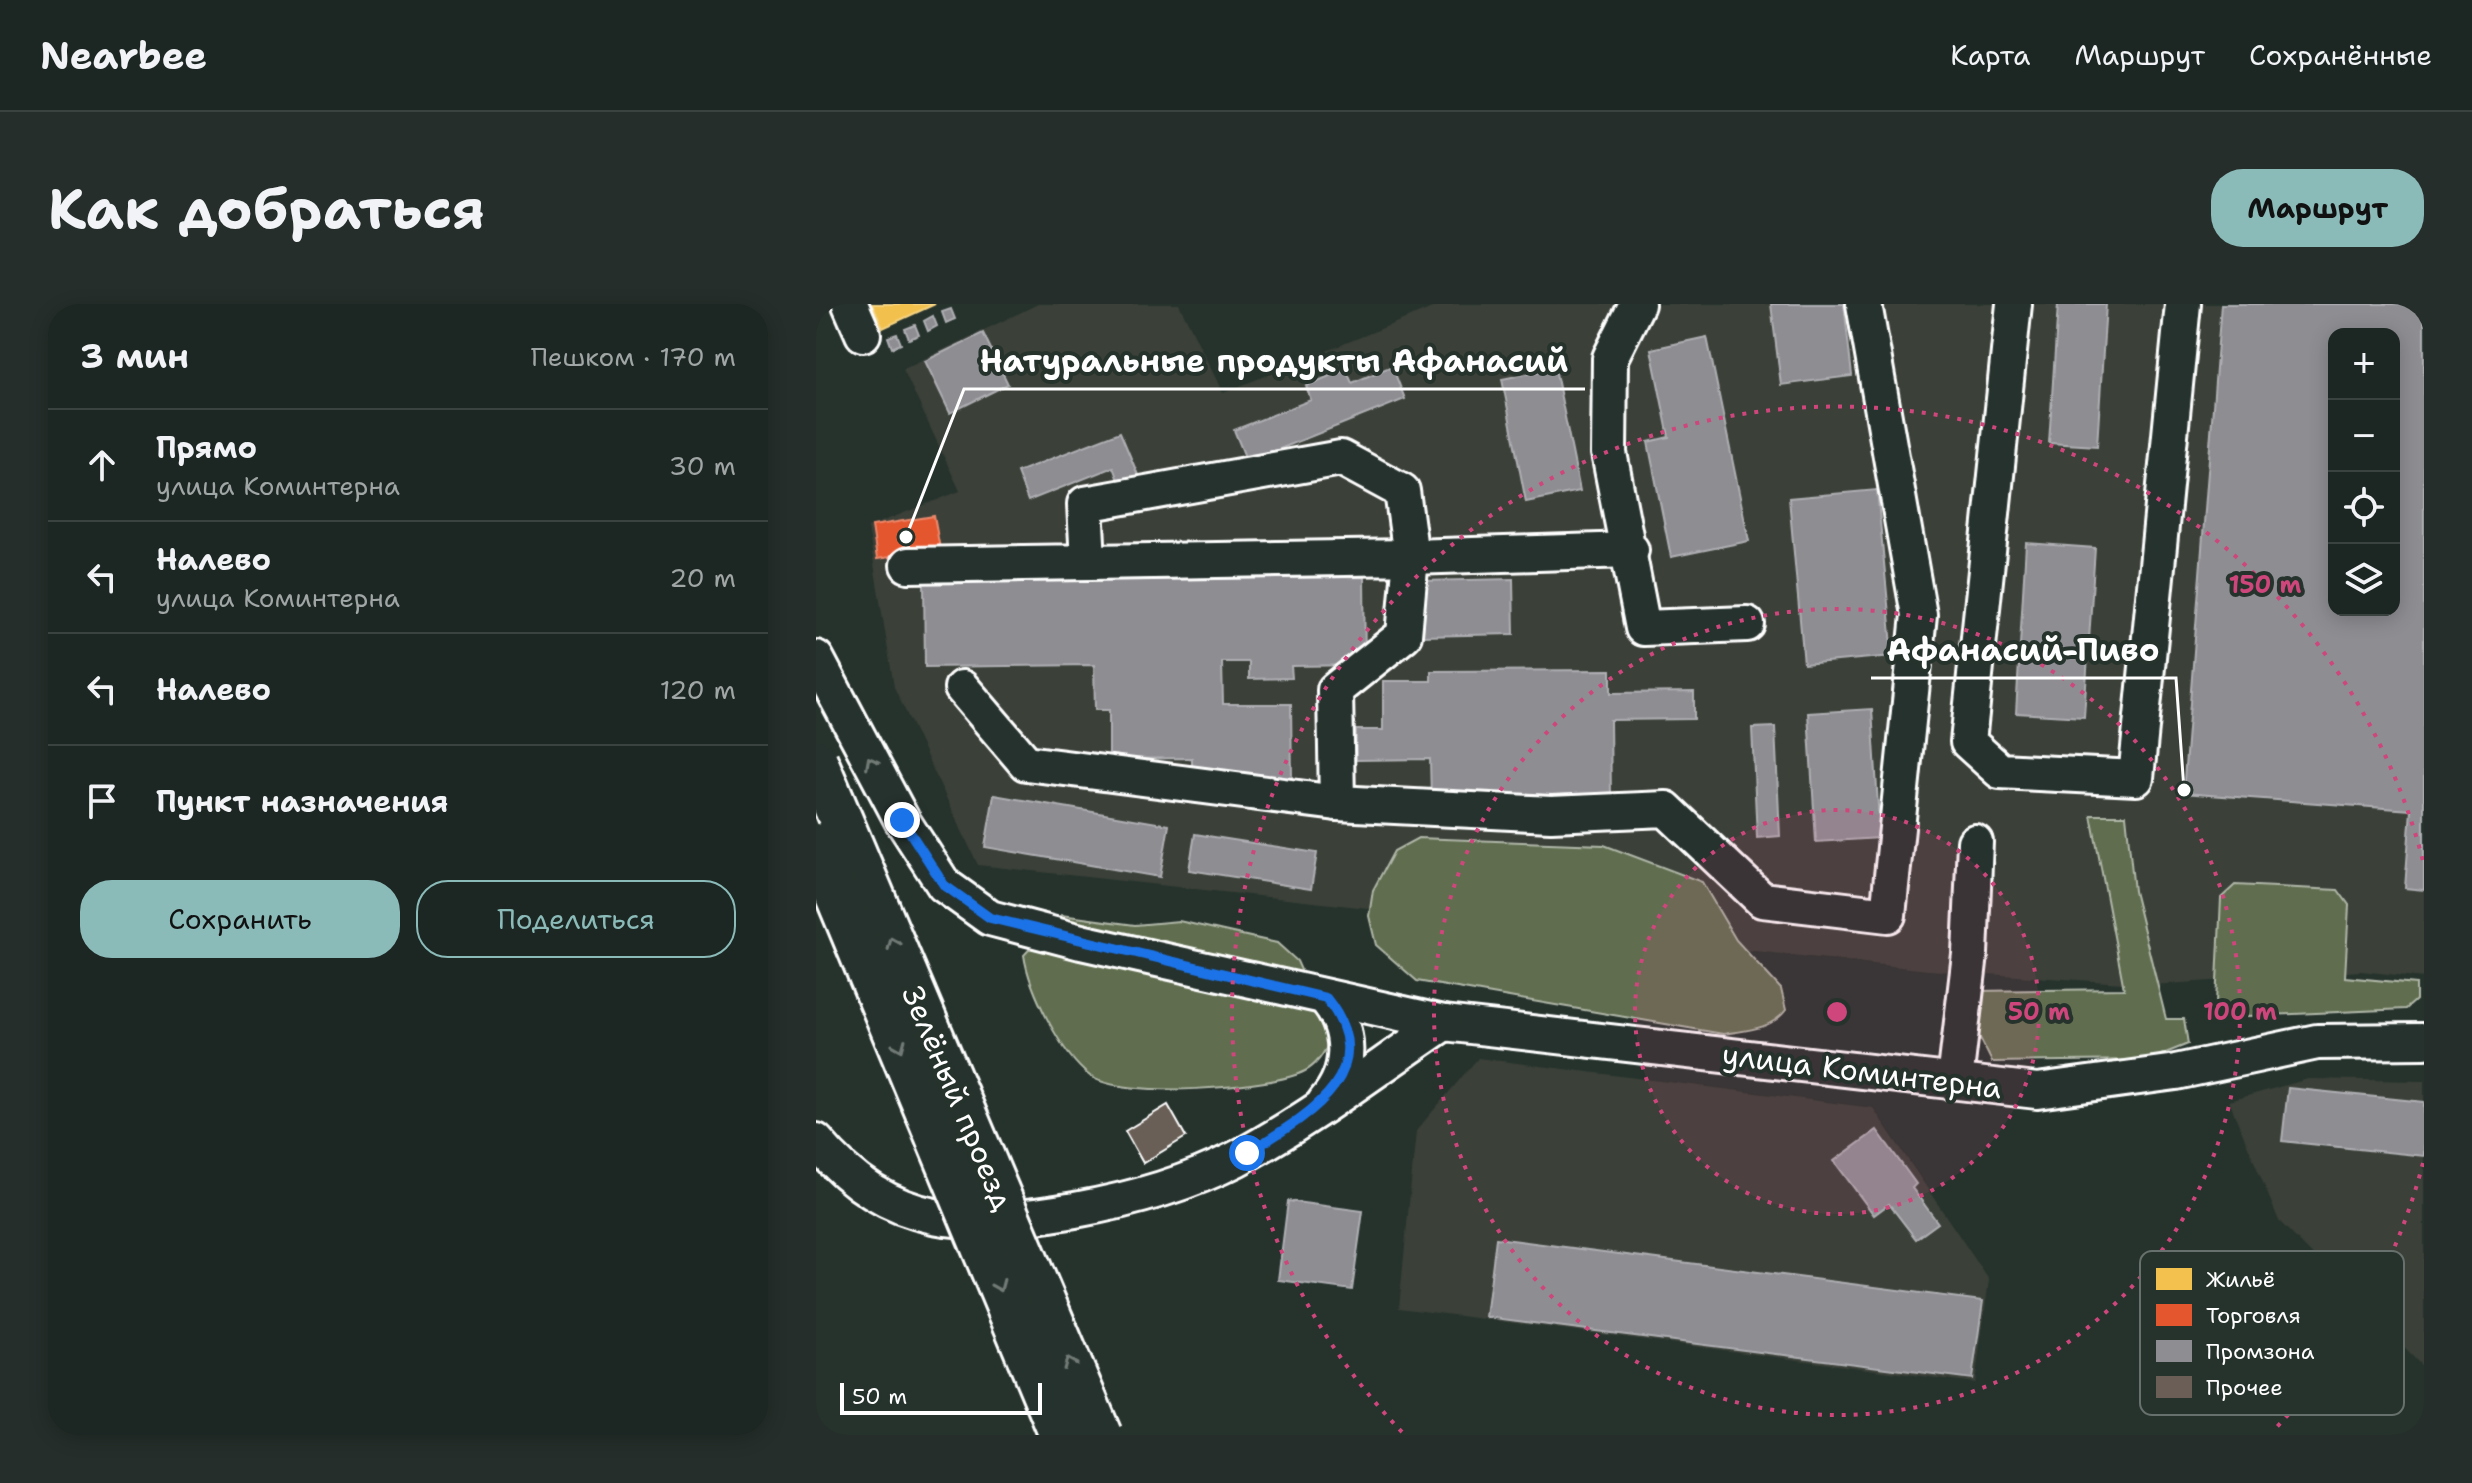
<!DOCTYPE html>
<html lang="ru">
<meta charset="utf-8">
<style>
body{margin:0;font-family:"Shantell Sans",sans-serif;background:#252e2a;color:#f1f3f6}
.controls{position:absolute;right:24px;top:24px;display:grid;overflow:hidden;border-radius:16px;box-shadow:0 4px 20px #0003}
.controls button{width:72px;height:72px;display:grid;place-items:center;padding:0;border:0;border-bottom:2px solid #3a4340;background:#1c2622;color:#f1f3f6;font:40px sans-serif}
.scale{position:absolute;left:24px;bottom:20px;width:202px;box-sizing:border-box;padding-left:8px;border:4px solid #fff;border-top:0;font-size:22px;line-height:28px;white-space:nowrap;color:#fff;-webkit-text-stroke:6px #26332d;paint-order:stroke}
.stop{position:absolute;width:24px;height:24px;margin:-18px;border:6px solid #1a73e8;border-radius:50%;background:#fff}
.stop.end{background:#1a73e8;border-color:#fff;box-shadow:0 2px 8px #0008}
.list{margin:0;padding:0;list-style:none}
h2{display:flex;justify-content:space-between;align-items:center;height:104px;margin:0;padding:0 32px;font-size:34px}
h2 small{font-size:26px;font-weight:400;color:#a0a5a5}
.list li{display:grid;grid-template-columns:52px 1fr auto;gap:24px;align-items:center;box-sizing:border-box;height:112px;padding:0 32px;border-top:2px solid #3a4340}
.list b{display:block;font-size:30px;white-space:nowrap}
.list p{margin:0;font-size:26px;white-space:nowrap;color:#a0a5a5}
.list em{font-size:26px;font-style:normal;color:#a0a5a5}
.actions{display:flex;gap:16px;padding:24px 32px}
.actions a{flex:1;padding:18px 0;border:2px solid #8bbbb9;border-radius:32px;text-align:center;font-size:28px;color:#8bbbb9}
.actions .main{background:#8bbbb9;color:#111}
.icon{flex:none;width:44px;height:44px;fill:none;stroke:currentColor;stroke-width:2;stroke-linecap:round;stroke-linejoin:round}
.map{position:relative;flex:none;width:1608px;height:1131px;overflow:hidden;border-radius:32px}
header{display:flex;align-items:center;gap:48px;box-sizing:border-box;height:112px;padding:0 40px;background:#1c2622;border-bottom:2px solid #3a4340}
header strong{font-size:38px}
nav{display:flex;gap:44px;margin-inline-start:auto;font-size:28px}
.intro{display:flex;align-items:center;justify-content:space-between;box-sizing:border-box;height:192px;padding:0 48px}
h1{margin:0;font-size:56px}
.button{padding:20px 36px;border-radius:32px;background:#8bbbb9;color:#111;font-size:28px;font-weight:700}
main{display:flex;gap:48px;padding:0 48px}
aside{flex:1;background:#1c2622;border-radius:32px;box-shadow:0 4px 20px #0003}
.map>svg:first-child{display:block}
.built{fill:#3a4039;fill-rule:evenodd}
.green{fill:#616e50;stroke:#b0b6a8;stroke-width:2}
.homes{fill:#f2c14e;stroke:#f6d483;stroke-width:2}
.shops{fill:#e4572e;stroke:#ec896d;stroke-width:2}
.industry{fill:#8d8d92;stroke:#afafb3;stroke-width:2;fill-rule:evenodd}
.building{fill:#6a5e56;stroke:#fff;stroke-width:2}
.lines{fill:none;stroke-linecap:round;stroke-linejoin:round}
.minor-casing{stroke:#fff;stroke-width:40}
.minor{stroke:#26332d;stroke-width:34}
.major-bridge-casing{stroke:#fff;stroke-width:48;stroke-linecap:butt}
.major-bridge{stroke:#26332d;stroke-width:42}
.oneway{stroke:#727a76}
.route{stroke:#1a73e8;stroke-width:10}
.ring{fill:none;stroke:#ce467c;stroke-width:4;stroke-dasharray:4 8}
.labels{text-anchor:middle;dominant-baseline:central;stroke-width:8;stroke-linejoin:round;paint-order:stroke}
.street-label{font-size:30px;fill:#fff;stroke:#26332d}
.key{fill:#26332d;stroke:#67706c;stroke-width:2}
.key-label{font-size:22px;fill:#fff}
.centre{fill:#ce467c;stroke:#26332d;stroke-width:4}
.ring-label{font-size:24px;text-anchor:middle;font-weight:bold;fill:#ce467c;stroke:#26332d;stroke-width:8;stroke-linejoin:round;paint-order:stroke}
.leader{fill:none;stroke:#fff;stroke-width:3}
.callout-dot{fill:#fff;stroke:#26332d;stroke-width:3}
.callout-label{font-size:32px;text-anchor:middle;font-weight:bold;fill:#fff;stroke:#26332d;stroke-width:8;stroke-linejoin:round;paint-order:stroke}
</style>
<header>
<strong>Nearbee</strong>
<nav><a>Карта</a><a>Маршрут</a><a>Сохранённые</a></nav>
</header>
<div class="intro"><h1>Как добраться</h1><a class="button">Маршрут</a></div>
<main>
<aside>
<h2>3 мин<small>Пешком · 170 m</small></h2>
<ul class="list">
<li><svg class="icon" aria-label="ahead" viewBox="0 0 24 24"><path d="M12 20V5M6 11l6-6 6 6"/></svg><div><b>Прямо</b><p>улица Коминтерна</p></div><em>30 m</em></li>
<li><svg class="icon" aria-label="left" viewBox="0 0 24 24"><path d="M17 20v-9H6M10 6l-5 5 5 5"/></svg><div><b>Налево</b><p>улица Коминтерна</p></div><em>20 m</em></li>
<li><svg class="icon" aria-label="left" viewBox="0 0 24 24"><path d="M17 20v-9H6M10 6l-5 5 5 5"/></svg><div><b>Налево</b></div><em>120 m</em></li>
<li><svg class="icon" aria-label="arrive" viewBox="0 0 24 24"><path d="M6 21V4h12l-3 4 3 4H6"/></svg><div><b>Пункт назначения</b></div></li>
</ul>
<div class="actions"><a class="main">Сохранить</a><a>Поделиться</a></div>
</aside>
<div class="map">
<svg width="1608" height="1131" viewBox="0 0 1608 1131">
<rect width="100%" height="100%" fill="#26332d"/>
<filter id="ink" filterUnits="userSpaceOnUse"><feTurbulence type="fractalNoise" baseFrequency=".0125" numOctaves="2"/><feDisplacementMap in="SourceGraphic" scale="16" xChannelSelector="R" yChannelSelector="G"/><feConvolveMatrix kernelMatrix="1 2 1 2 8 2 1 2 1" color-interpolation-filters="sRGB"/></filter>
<g filter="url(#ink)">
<g class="built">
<path d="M222,0H363L407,89L626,0H1608V674L1545,667L1336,681L1112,666L162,561L78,383L52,223L144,187L87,65ZM1518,30H1578V306H1518Z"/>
<path d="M662,754L1057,804L1173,976L1159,1079L583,1004L600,827Z"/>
<path d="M1492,775L1608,777V1064L1463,917L1413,797Z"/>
</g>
<g class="green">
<path d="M1275,511H1310L1318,587L1350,715H1368L1372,740L1332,756L1176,758L1160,726L1159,687L1308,685Z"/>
<path d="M602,534L788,541L886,578L920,636L965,685L970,706C955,726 930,726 907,730L601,677L560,641L553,612L557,586L578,547Z"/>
<path d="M1419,581L1522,586L1533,601L1529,673L1600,680V696L1590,705L1409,713L1400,699L1405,594Z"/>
<path d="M245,611L319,621L363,617L461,639L481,657L515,734C510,746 501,761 489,767C455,785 305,795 274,772C245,751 213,685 208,651Z"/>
</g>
<path class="homes" d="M56,0H119L67,24Z"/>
<path class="shops" d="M118,212L124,245L61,255L56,222Z"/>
<g class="industry">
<path d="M955,0H1028L1036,72L965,81Z"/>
<path d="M1242,0H1290L1281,142L1233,139Z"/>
<path d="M1405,0H1608V586L1589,584L1595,506L1367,489ZM1518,30H1578V306H1518Z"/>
<path d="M135,5L139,15L130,19L126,8Z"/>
<path d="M117,12L121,22L112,27L108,17Z"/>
<path d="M99,21L103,31L93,35L89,25Z"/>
<path d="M167,29L192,80L134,109L109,57Z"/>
<path d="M81,30L85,40L76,44L72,33Z"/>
<path d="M891,33L933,237L855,253L832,138L853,133L835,45Z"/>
<path d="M576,62L589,95L431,158L418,126L495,96L490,82L530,65L536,79Z"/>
<path d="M739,64L764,187L710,198L686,75Z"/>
<path d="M304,128L322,171L303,179L297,163L212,197L201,168Z"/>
<path d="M1061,186L1077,352L988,360L973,194Z"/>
<path d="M1210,239L1279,244L1268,413L1200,409Z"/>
<path d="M548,273L549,361L475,362L476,374L433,375V358H406L407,400H475L476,475L376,477V454L293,455V406H279L278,361L109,363L108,278Z"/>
<path d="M697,275L698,330L605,332L604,277Z"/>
<path d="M795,366V389L878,388V415L794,416L795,494L615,495L614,455L540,456V426H567V377H615V367Z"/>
<path d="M1056,405L1064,534L1000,538L992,409Z"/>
<path d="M959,423L964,532L941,534L936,424Z"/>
<path d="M178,491L353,521L344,573L169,543Z"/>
<path d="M379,530L501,549L495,585L373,566Z"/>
<path d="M1472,784L1608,798V852L1466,837Z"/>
<path d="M1061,826L1100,880L1096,884L1122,919L1100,935L1073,900L1058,911L1018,857Z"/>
<path d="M472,897L547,907L536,986L462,976Z"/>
<path d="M680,934L1167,997L1156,1075L670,1013Z"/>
</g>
<path class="building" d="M352,801L370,833L327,859L309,827Z"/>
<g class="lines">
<g class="minor-casing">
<g id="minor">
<path d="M34,0L47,30"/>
<path d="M821,0L794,54L793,149L827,324L931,320"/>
<path d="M1198,0L1152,438L1184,467L1320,474L1367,0"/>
<path d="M92,261L272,258L269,200L525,154L586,187L595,253L815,246"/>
<path d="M0,354L86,516L128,581L174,614L265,638L628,719L1221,787L1360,768L1501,738L1608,737"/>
<path d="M146,384L210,459L521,499L519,386L588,331L595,253L272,258"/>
<path d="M521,499L735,510L850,505L946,596L1072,611L1103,311L1048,0"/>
<path d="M1139,777L1154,650L1159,538"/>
<path d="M509,798C536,767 536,726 510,694"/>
<path d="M0,837C75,927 153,924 259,906C315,896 369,881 420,855C492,817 559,765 628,719"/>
</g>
</g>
<use href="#minor" class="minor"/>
<g class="major-bridge-casing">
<g id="major-bridge">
<path d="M0,457L284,1131"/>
<path d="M0,541L245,1131"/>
</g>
</g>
<use href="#major-bridge" class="major-bridge"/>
</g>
<defs><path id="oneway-chevron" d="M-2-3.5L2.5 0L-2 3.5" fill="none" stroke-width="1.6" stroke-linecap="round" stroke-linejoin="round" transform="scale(2)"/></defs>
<g class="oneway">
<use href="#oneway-chevron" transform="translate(55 458) rotate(-118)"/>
<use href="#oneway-chevron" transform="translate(77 639) rotate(-113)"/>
<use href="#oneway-chevron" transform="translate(84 742) rotate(67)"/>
<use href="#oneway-chevron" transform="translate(183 982) rotate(67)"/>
<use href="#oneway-chevron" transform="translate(253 1059) rotate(-113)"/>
</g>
</g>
<g class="lines" filter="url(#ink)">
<path class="route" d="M86,516L128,581L174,614L510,694C571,770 487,814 431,849"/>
</g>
<circle cx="1021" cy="708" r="202" fill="#ce467c" fill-opacity=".12"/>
<g class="ring">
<circle cx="1021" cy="708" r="202"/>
<circle cx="1021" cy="708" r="403"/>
<path d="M1607 859A605 605 0 0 1 1456 1128M586 1128A605 605 0 1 1 1607 557"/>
</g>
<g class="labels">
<g class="street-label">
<text transform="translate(1046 767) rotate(7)">улица Коминтерна</text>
<text transform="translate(142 794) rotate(67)">Зелёный проезд</text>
</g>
</g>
<rect x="1324" y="947" width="264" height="164" rx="12" class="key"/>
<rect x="1340" y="964" width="36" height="22" fill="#f2c14e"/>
<rect x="1340" y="1000" width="36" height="22" fill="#e4572e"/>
<rect x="1340" y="1036" width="36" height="22" fill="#8d8d92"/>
<rect x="1340" y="1072" width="36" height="22" fill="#6a5e56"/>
<g class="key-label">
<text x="1390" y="983">Жильё</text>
<text x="1390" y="1019">Торговля</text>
<text x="1390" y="1055">Промзона</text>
<text x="1390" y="1091">Прочее</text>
</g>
<circle cx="1021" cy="708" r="12" class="centre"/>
<g class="ring-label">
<text x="1449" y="289">150 m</text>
<text x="1223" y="716">50 m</text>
<text x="1424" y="716">100 m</text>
</g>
<path class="leader" d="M90 233L148 85H769M1368 486L1360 374H1055"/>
<g class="callout-dot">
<circle cx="90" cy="233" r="8"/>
<circle cx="1368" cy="486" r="8"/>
</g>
<g class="callout-label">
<text x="458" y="68">Натуральные продукты Афанасий</text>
<text x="1207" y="357">Афанасий-Пиво</text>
</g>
</svg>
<div class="controls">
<button>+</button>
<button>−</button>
<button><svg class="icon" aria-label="locate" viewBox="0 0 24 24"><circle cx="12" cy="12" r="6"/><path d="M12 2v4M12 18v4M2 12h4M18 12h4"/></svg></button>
<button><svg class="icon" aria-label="layers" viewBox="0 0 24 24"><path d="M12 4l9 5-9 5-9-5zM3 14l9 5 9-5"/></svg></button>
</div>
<div class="scale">50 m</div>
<div class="stop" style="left:431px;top:849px"></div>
<div class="stop end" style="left:86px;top:516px"></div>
</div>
</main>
